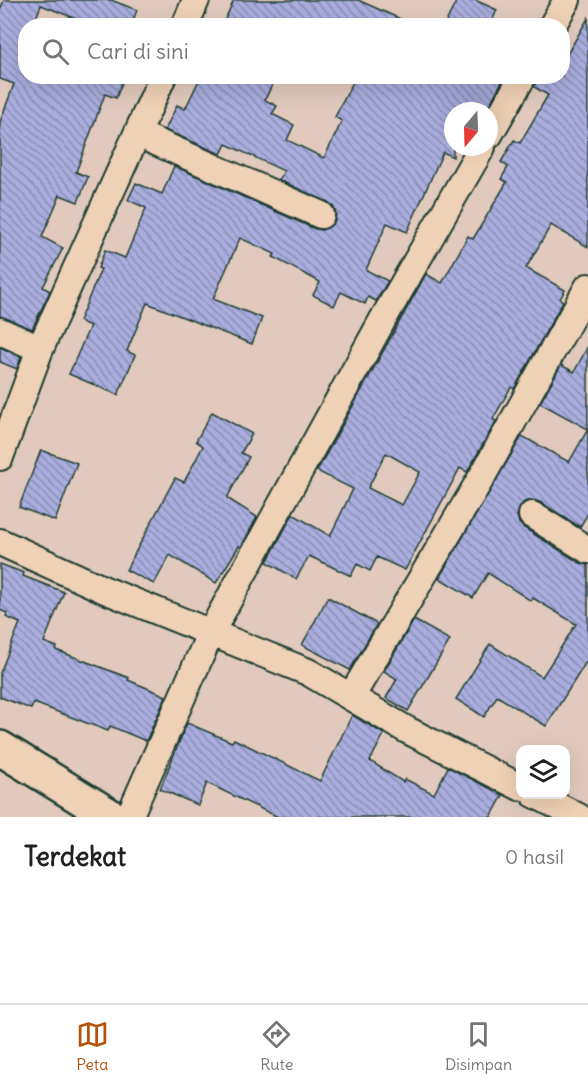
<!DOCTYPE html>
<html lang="id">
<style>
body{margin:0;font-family:Delius,sans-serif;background:#f2f2f2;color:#202124}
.controls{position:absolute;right:18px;bottom:18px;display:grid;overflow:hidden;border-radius:12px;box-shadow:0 6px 24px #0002}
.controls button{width:54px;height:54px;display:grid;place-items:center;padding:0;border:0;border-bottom:2px solid #e0e0e0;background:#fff;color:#202124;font:30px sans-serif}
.compass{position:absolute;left:444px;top:102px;width:54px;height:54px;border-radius:50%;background:#fff;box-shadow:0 6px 24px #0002;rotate:199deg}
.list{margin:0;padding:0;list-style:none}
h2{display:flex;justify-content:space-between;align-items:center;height:78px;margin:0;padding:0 24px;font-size:26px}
h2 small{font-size:20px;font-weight:400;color:#757577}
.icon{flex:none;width:33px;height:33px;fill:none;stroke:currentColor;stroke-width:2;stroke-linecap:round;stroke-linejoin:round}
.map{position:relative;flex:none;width:588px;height:817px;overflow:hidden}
.search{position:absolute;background:#fff;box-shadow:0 6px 24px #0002;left:18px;right:18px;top:18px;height:66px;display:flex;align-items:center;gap:15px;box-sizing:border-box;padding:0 21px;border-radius:24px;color:#757577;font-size:22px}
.sheet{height:186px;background:#fff}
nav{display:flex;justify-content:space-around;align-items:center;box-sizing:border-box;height:84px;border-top:2px solid #e0e0e0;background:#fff;font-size:16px;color:#757577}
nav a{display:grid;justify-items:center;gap:3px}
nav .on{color:#b45309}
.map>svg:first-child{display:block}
.building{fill:url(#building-back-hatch);stroke:#1f3d34;stroke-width:1.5;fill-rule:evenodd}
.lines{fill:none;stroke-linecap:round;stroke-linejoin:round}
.street-casing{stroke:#1f3d34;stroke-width:30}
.primary-casing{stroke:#1f3d34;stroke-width:38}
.street{stroke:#efd1b5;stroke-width:26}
.primary{stroke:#efd1b5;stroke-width:33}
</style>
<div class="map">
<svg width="588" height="817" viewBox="0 0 588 817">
<defs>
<pattern id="building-back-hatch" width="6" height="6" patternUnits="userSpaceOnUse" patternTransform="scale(1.5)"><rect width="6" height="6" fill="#aaadde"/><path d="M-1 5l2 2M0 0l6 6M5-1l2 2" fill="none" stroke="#8a8eb5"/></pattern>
</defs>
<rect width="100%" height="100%" fill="#e1cabd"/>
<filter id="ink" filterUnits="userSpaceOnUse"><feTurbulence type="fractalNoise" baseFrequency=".0167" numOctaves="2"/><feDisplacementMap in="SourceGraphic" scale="12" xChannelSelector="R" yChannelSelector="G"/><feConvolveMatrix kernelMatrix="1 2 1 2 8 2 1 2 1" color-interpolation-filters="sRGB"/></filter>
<g filter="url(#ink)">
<g class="building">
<path d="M4,0H111L137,10L131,26H95L41,5L33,26H26V76H112L123,80L116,98L105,94L76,172L88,177L78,202L60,195L42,237L63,248L43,287L50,291L32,329L0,316V122L14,84L0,79V10Z"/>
<path d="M234,0H358L416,26H222Z"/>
<path d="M457,0H475L497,10L490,26H444Z"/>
<path d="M588,18V247L551,225L526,268L565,290L560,299L563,301L514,389L511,387L493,419L496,421L467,472L460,468L405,570L377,557L370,571L357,564L351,576L309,556L296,579L267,562L293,514L330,536L353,489L317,471L426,274L442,283L468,236L473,239L507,182L501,179L508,167L501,162L514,140L520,143L548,95L534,87L538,76H562V63ZM386,453L420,472L402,505L368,488Z"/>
<path d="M201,76H276L265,100L277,106L272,114L294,125L287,140L324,158L342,121L335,117L356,76H505L486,111H453V157L443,152L407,232L387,223L366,270L388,281L376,301L368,297L365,304L341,292L334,306L313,295L320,282L273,257L275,254L240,238L213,299L262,318L252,344L147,303L127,351L135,355L118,395L69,374L90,326L79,321L101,269L98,268L105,250L125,258L146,208L128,200L136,183L162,194L174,166L315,229L322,230L329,227L335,221L336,213L333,206L328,202L279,180L284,171L226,144L221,154L165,130L177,105L185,109Z"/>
<path d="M588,346V513L580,527L540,502L532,500L524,502L520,507L517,515L519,523L524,528L580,563L588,565V659L546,726L497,696L484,717L456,699L490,644L542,677L576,624L533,598L531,601L488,573L473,598L439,578L522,436L569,462L588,429L540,403L561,365L574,372Z"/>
<path d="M0,347L21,357L17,369L0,362Z"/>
<path d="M212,412L252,434L241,453L249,457L227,498L257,517L241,547L239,546L216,583L170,555L154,584L126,570L175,478L184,482L203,446L196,441Z"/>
<path d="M41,450L77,463L55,521L19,507Z"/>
<path d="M0,564L24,573L23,576L64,592L44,642L57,647L56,650L129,678L128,680L166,696L146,741L110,726L108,731L34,703L31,709L0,697V673L20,623L6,617L7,613L0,610Z"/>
<path d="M328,597L377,624L350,670L302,645Z"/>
<path d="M414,620L450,640L408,711L386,698L397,679L384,671Z"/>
<path d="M352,715L384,734L370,761L403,782L405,779L434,794L448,767L503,795L491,817H278L207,783L198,805L160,789L187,723L232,742L234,739L320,781Z"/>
</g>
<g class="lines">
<g class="street-casing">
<g id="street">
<path d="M185,26L196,0"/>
<path d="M552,26L567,0"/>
<path d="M138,134L321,215"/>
<path d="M489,135L523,76"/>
<path d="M0,331L40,349"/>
<path d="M0,457L40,349L163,76"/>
<path d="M532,515L588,550"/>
<path d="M0,542L105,590L308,672L407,730L520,787"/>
<path d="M351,697L483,475L588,287"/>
<path d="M534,794L579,817"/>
<path d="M129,817L211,632L382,321L482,147"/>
</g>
</g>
<g class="primary-casing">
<path id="primary" d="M0,748L112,817"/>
</g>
<use href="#street" class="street"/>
<use href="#primary" class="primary"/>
</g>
</g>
</svg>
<div class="controls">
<button><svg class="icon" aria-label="layers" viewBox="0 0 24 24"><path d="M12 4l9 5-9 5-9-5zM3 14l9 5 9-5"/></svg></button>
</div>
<svg class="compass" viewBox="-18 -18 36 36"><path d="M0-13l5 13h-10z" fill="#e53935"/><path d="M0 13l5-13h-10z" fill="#757577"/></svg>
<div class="search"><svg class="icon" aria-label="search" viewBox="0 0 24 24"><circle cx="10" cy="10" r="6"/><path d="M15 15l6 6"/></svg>Cari di sini</div>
</div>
<section class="sheet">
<h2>Terdekat<small>0 hasil</small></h2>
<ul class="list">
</ul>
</section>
<nav>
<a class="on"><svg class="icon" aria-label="map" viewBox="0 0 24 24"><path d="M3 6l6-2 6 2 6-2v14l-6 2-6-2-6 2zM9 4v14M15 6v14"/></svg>Peta</a>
<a><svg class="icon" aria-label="directions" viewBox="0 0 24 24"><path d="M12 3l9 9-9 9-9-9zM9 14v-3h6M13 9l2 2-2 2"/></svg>Rute</a>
<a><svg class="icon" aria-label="saved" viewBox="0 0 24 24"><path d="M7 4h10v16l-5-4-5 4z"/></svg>Disimpan</a>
</nav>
